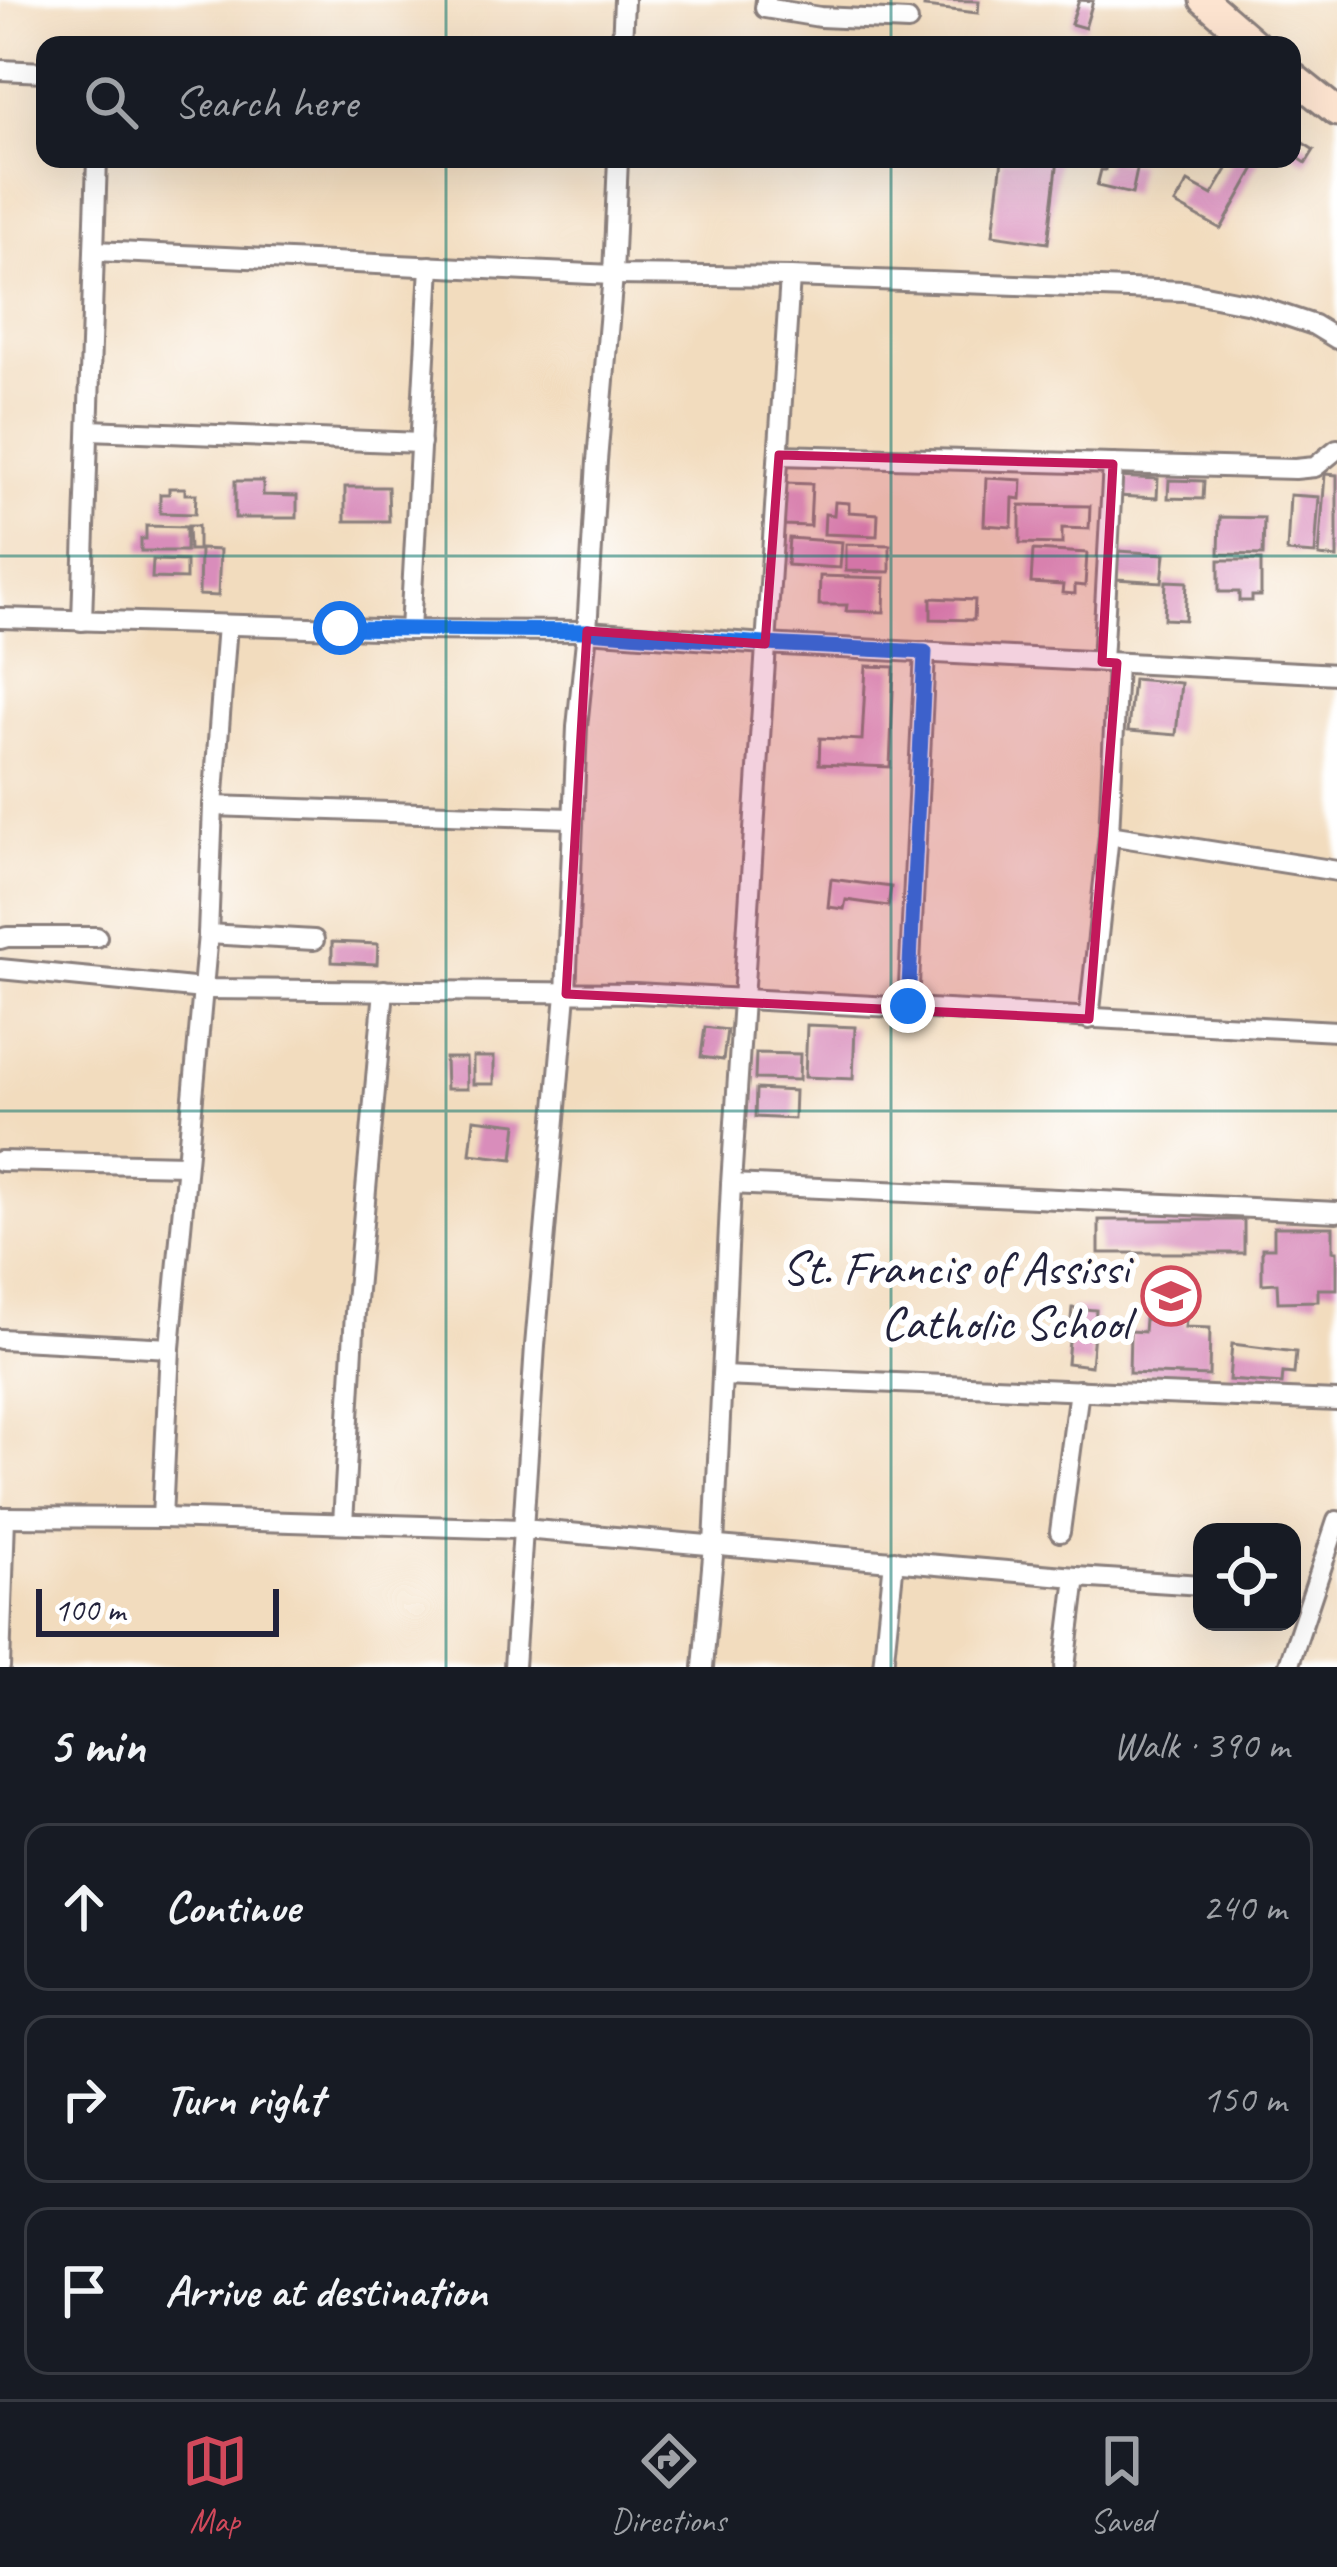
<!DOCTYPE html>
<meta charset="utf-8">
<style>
body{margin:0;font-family:Caveat,sans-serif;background:#242831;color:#f1f3f6}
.controls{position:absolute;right:36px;bottom:36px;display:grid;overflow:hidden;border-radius:24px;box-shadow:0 12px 48px #0002}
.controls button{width:108px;height:108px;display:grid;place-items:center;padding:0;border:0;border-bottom:3px solid #363941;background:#171b24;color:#f1f3f6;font:60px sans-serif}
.scale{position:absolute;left:36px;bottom:30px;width:243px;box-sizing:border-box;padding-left:12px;border:6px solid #22223b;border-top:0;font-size:33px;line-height:42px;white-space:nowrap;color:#22223b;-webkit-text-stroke:9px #fff;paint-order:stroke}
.stop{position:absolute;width:36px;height:36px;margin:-27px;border:9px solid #1a73e8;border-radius:50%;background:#fff}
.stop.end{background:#1a73e8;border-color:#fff;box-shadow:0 3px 12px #0008}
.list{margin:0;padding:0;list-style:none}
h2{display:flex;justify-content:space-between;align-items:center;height:156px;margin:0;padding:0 48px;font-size:51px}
h2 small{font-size:39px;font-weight:400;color:#9ea1a6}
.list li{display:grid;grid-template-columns:78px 1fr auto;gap:36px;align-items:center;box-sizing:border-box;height:168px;margin:0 24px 24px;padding:0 24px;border:3px solid #363941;border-radius:24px}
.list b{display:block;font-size:45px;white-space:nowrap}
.list em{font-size:39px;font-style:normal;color:#9ea1a6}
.icon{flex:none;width:66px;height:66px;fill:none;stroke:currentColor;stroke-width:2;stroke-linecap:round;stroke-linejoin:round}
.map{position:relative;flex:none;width:1337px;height:1667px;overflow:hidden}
.search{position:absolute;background:#171b24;box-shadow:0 12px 48px #0002;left:36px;right:36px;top:36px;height:132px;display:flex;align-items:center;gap:30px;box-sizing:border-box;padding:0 42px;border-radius:24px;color:#9ea1a6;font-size:45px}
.sheet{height:732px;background:#171b24}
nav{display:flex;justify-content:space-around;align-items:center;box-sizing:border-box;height:168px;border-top:3px solid #363941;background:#171b24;font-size:33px;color:#9ea1a6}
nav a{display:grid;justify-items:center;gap:6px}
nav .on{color:#d1495b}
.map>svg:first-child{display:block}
.building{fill:#d98dbb}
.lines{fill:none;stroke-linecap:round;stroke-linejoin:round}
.street-casing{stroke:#8a7f7c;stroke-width:24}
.secondary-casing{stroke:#8a7f7c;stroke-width:33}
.street{stroke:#fff;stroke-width:18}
.secondary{stroke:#fde4d0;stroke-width:27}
.route{stroke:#1a73e8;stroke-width:15}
.marked{fill:#c2185b;fill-opacity:0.2;stroke:#c2185b;stroke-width:9;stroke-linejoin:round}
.grid{fill:none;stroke:#0f766e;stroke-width:3;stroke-opacity:0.55}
.labels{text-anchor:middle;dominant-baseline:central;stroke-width:12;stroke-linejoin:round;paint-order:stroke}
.poi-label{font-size:48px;fill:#22223b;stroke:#fff;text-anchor:end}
</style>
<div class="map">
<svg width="1337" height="1667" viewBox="0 0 1337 1667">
<rect width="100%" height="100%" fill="#fff"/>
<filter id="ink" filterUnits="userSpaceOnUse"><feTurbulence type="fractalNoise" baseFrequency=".00833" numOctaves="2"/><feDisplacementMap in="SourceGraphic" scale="24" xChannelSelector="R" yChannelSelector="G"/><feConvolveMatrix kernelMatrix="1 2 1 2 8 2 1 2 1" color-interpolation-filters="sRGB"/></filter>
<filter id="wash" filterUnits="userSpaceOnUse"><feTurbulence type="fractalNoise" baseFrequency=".004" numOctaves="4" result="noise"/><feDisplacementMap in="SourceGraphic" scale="48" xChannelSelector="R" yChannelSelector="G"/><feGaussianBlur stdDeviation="2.7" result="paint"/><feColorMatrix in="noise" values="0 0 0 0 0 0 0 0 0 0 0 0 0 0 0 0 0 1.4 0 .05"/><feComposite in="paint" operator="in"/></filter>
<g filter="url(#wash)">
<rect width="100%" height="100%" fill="#f2dcbe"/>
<g id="blocks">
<g class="building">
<path d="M925,0L979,1L978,13L924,7Z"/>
<path d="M1079,0L1093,1L1085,28L1071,24Z"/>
<path d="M1292,136L1314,150L1306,163L1292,154Z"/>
<path d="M1002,159H1058L1048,243L993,235Z"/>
<path d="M1107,159L1138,165L1132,194L1097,186L1101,170H1105Z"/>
<path d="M1233,159H1260L1221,229L1175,204L1188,182L1212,195Z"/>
<path d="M1325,474L1337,475V558L1319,556Z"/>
<path d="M1117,477L1158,479L1157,498L1116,496Z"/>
<path d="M986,478L1022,480L1021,499L1013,498L1012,527L984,525Z"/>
<path d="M1169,480L1204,481L1203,499L1168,498Z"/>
<path d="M235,481H263V495L297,496V518H235Z"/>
<path d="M785,483L812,484L810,526L783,525Z"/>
<path d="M345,487H388L389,521H345Z"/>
<path d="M169,488H185V494H196L195,514L160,513V494H169Z"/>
<path d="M1290,495L1319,497L1315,554L1287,552Z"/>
<path d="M835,502L849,503V512L878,514L877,536L824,534L825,514L834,515Z"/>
<path d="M1020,505L1090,506L1089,529L1062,528V544L1020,543Z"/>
<path d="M1220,517L1264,518L1263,555L1219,554Z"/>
<path d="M146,526L186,527V551H141V539H146Z"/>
<path d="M188,526H198V550H189Z"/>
<path d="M789,538L842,542L840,568L787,565Z"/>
<path d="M846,544L890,545V572L846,571Z"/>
<path d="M200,549L220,550L218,596L199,595Z"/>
<path d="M1033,550L1087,553L1085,586L1075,585V594L1062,593L1063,585L1031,583Z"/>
<path d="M1118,551L1165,554L1162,582L1116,579Z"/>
<path d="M153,560L186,561V579L152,578Z"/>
<path d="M1219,560H1261V596H1252V601H1239V592H1219Z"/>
<path d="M820,576L885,578L884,612L846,611L847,605H819Z"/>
<path d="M1166,581L1187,582L1185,620L1164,619Z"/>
<path d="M931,598L975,600L974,620L931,619Z"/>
<path d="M866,666L894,667L890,767L819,764L820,738L862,740Z"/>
<path d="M1133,679L1181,683L1176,735L1128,731Z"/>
<path d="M831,879L891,887L888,906L846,900L844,909L828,907Z"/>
<path d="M332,942L378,944L377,964L332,962Z"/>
<path d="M807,1025L855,1027L853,1079L805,1077Z"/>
<path d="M705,1027L727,1030L723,1060L701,1057Z"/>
<path d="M756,1053L800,1054L799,1080L755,1079Z"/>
<rect x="473" y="1057" width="21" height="27"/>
<path d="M445,1058H466L467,1089H446Z"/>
<path d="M756,1089L795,1091L794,1119L755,1117Z"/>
<path d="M474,1119L517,1124L513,1159L470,1154Z"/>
<rect x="1099" y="1220" width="145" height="33"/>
<path d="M1274,1227H1333V1251H1337V1289H1318V1301L1278,1302L1277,1283L1262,1284V1248H1274Z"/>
<path d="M1072,1308L1096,1310L1091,1366L1067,1363Z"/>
<path d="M1145,1319L1186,1321L1185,1327L1210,1328L1209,1376L1129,1373L1130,1331L1144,1332Z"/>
<path d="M1232,1344L1296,1352L1294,1374L1283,1373L1282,1384L1229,1380Z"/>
</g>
</g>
</g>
<g filter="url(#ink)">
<use href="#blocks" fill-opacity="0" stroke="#8a7f7c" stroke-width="3"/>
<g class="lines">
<g class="street-casing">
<g id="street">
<path d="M766,0L765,8L820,17L908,21"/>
<path d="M622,45L624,0"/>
<path d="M0,70L45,72"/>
<path d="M95,251L613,275L790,277L1184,291L1251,304L1314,325L1337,339"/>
<path d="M89,430L421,443"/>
<path d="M779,455L1295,469L1315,467L1337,449"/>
<path d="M0,618L410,630L587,631L765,644L1337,674"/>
<path d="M82,621L97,159"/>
<path d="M410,630L430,266"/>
<path d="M1102,662L1113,464"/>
<path d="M213,806L571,818"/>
<path d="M1109,835L1337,871"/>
<path d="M208,934L314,940"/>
<path d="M0,939L7,937H97"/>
<path d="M0,969L203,989L635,993L1337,1031"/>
<path d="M908,1006L925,652"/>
<path d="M1089,1019L1109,835L1117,663"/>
<path d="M0,1161L186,1165"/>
<path d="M731,1184L1337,1212"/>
<path d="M0,1339L170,1348"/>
<path d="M722,1376L1337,1401"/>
<path d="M0,1517L162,1518L523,1529L1076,1577L1202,1585"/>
<path d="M162,1518L170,1348L208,934L213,806L227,625"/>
<path d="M343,1523L355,1312L384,990"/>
<path d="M1060,1532L1079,1390"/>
<path d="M0,1667L5,1517"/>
<path d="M514,1667L535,1346L566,994L577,727L587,631L597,461L613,275L618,159"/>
<path d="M703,1667L714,1545L731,1184L790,277"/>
<path d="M883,1667L894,1560"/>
<path d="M1065,1667L1076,1577"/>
<path d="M1288,1667L1337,1521"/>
</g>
</g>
<g class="secondary-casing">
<g id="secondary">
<path d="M1204,0L1256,45"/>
<path d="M1292,76L1337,112"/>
</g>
</g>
<use href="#street" class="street"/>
<use href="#secondary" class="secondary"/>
</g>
</g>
<g class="lines" filter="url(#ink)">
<path class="route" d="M340,628L587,631L765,644L925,652L908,1006"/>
</g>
<path class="marked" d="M779,455L1113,464L1102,662L1117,663L1089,1019L566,994L587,631L765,644Z"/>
<path class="grid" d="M446,0V45M891,0V45M446,159V1667M891,159V1667M0,556H1337M0,1111H1337"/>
<defs>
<g id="school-ring" transform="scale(3)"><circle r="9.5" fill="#fff" stroke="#d1495b" stroke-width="1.5"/><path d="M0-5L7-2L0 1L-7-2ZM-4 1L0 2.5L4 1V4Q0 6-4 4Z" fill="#d1495b"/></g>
</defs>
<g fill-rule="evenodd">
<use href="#school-ring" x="1171" y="1296"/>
</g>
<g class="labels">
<g class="poi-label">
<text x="1129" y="1268">St. Francis of Assissi<tspan x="1129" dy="55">Catholic School</tspan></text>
</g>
</g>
</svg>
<div class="controls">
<button><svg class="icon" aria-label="locate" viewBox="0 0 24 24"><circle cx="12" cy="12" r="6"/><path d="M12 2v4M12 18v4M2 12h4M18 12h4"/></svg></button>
</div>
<div class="scale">100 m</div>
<div class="stop" style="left:340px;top:628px"></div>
<div class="stop end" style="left:908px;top:1006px"></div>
<div class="search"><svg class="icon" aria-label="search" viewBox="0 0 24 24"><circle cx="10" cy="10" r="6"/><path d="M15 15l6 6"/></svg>Search here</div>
</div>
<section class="sheet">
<h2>5 min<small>Walk · 390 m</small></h2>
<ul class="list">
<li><svg class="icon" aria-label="ahead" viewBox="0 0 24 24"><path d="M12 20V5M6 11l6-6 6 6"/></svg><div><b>Continue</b></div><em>240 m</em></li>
<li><svg class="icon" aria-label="right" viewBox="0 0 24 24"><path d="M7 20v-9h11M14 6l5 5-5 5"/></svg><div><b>Turn right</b></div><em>150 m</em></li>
<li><svg class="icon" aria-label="arrive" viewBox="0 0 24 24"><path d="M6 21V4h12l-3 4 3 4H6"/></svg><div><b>Arrive at destination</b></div></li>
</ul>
</section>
<nav>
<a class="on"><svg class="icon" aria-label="map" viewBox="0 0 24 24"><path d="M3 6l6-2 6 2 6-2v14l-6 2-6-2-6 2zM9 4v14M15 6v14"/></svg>Map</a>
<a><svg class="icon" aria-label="directions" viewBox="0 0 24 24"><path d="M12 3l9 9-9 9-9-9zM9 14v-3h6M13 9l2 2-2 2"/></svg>Directions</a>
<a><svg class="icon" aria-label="saved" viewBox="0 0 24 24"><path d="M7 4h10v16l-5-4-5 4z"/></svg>Saved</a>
</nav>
